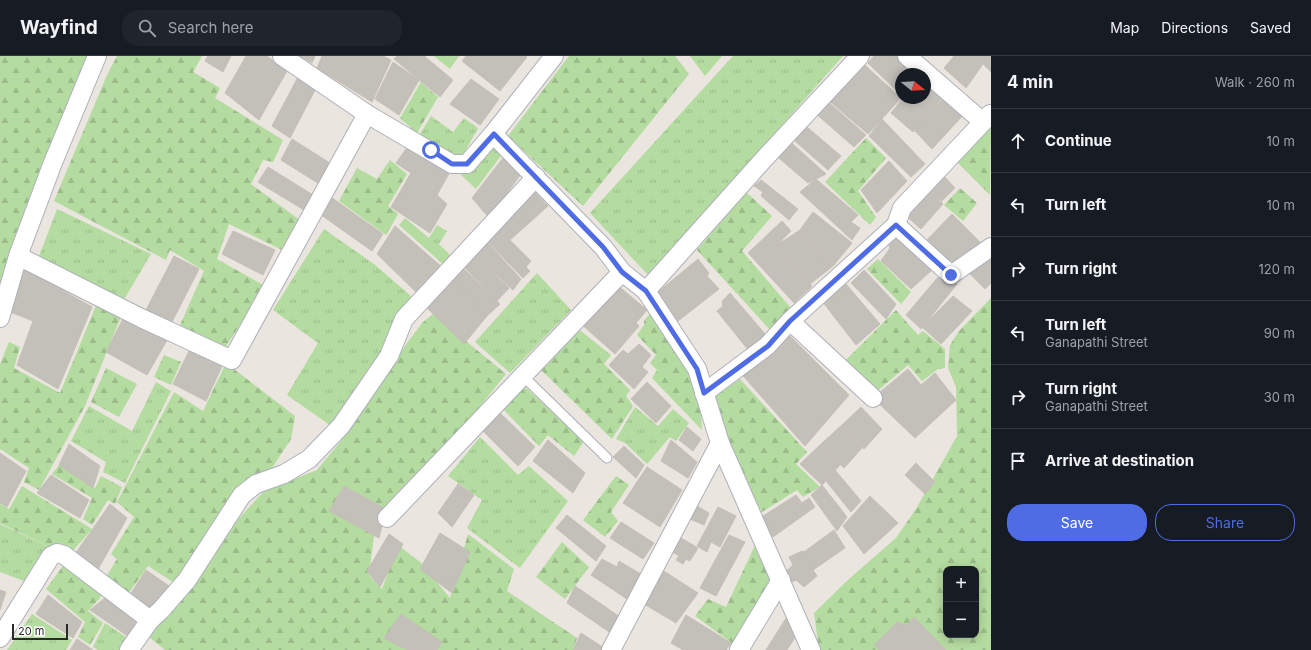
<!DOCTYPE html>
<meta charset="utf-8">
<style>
body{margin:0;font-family:Inter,sans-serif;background:#20242c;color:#f1f3f6}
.controls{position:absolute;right:12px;bottom:12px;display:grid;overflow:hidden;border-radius:8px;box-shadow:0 2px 10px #0003}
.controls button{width:36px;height:36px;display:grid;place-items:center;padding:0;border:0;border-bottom:1px solid #363941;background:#171b24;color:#f1f3f6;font:20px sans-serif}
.compass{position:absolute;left:895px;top:12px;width:36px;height:36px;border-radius:50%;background:#171b24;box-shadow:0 2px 10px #0003;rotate:108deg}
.scale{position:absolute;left:12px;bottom:10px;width:56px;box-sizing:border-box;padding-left:4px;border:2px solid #2a2a2a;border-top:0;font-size:11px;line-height:14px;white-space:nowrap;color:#2a2a2a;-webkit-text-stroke:3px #fff;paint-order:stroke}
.stop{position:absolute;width:12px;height:12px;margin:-9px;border:3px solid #506ce5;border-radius:50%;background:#fff}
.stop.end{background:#506ce5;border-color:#fff;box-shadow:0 1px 4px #0008}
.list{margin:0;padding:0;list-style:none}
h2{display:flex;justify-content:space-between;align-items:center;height:52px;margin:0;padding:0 16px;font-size:17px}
h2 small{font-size:13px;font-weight:400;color:#9ea1a6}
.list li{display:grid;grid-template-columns:26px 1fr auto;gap:12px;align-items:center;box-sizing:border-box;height:64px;padding:0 16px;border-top:1px solid #363941}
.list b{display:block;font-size:15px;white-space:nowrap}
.list p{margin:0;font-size:13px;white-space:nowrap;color:#9ea1a6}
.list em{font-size:13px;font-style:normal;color:#9ea1a6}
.actions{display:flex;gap:8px;padding:12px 16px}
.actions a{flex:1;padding:9px 0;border:1px solid #506ce5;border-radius:16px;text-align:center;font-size:14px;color:#506ce5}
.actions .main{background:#506ce5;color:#fff}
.icon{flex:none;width:22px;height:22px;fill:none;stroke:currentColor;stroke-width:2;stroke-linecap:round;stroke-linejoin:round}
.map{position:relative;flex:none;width:991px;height:594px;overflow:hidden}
header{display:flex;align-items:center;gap:24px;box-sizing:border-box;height:56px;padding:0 20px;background:#171b24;border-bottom:1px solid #363941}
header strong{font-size:19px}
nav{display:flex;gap:22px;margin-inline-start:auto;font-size:14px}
.search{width:280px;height:36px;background:#20242c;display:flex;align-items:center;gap:10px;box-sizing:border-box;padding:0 14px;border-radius:16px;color:#9ea1a6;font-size:15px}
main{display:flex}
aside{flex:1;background:#171b24}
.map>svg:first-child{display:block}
.grass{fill:url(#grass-tufts)}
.forest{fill:url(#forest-firs);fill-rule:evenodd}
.building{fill:#c3bfb9;stroke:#c6c0b7}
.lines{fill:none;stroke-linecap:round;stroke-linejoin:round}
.lane-casing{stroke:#aeb0b9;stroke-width:11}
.street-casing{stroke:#aeb0b9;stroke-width:20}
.lane{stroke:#fff;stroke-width:9}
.street{stroke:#fff;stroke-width:18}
.route{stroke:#506ce5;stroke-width:5}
</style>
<header>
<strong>Wayfind</strong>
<div class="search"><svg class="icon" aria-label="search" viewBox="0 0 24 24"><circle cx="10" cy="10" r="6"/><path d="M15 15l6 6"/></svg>Search here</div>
<nav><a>Map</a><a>Directions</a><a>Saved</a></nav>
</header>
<main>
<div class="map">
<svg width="991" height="594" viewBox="0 0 991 594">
<defs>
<pattern id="grass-tufts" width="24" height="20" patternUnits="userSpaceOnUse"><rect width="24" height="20" fill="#b4dba0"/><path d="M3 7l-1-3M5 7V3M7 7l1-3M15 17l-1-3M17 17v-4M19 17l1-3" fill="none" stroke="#9bbc8a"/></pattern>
<pattern id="forest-firs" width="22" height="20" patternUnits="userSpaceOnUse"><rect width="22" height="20" fill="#b4dba0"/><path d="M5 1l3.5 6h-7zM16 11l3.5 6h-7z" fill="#9bbc8a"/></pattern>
</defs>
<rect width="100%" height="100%" fill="#eae5de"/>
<g class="grass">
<path d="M434,0H459L450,13Z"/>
<path d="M690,0H722L705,20Z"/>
<path d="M733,0H843L649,220L590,157Z"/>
<path d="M431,60L453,76L464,62L478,72L463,99L457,101L419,80Z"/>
<path d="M493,87L503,97L476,133L461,119Z"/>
<path d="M57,153L151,198L122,247L38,203Z"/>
<path d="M405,162L429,182L437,169L447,175L439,188L451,200L444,209L399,169Z"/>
<path d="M324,173L374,208L411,240L382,295L334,372L287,339L318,287L273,254Z"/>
<path d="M537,217L571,254L510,317L475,286Z"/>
<path d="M156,326L171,335L125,427L103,416L106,406L71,385L89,350L132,375Z"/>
<path d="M635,351L658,370L673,353L689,367L676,385L670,381L647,408L625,387L616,383Z"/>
<path d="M480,381L518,419L529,410L568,445L520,512L467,472L482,444L448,420Z"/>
<path d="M0,468L53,493L29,527L0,516Z"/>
<path d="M32,558L72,584L66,594H7Z"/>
<path d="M105,567L132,585L125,594H98L93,591Z"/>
</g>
<g class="forest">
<path d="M0,0H97L0,250Z"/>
<path d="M117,0H202L193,16L220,32L215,42L283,84L273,106L263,104L251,128L301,165L282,194L229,168L217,203L265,230L225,292L180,269L204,215L170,194L166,204L54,145L107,19Z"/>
<path d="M569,0H675L689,18L583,150L508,80Z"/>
<path d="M421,26L438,41L417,77L400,62Z"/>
<path d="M989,71L991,73L990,139L956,105Z"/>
<path d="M866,82L886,102L858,135L876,161L870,169L825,126Z"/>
<path d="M390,104L407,118L388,150L398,158L386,179L339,145L357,112L377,123Z"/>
<path d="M960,132L977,147L963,165L944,149Z"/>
<path d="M746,136L772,160L742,195L791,252L772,276L697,194Z"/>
<path d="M878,203L911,236L901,248L867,213Z"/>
<path d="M991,242V594H819L814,557L850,522L896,482L916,453L957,380L956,331L948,312L950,289L959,275ZM946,513H976V579H946Z"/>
<path d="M97,247L122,258L85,350L39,434L24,426L29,412L0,393V308L9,286L20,291L14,312L60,337Z"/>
<path d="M654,252L692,317L700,341L702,374L652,322L657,314L650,307L656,299L637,279L644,269V265Z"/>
<path d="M896,254L918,279L923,275L945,293V312L938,313L922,325L908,309L875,337L844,306Z"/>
<path d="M433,258L506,318L468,365L386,453L344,430L332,454L375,473L369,519L382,533L398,489L420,506L450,542L468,478L514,513L507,535L577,582L573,594H165L149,581L231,471L264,435L317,414L350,374L393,306L422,267Z"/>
<path d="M577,272L611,299L604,308L630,334L626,340L633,350L612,383L537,310Z"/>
<path d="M164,299L181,306L171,329L154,321Z"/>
<path d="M226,307L295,360L291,383L272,412L242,432L176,528L148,510L128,538L106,521L117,503L111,498L134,461L117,446L174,336L203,355Z"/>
<path d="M106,312L137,328L119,361L91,346Z"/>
<path d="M740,323L807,396L796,408L820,431L803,441L797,434L762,456L726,389L712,343Z"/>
<path d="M523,329L584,385L574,400L548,379L539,390L502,352Z"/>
<path d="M59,409L95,432L101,420L122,431L115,448L108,444L92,469L83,463L92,442L52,418Z"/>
<path d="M616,420L629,429L611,456L618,465L605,481L583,464Z"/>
<path d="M22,430L92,473L70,498L53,493L0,467V448L9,453Z"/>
<path d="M757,485L775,524L736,590L695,560L708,543L726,551Z"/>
<path d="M562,486L589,511L565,543L536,521Z"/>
<path d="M63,510L101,539L100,542L88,555L103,567L90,589L78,581L85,566L46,533Z"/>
</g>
<g class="building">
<path d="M208,0H231L223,16L205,5Z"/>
<path d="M246,0H267L287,15L259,64L225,37Z"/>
<path d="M300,0H315L312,7Z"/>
<path d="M322,0H383L391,4L372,46L317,12Z"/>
<path d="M397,0H424L453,24L440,41L394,3Z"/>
<path d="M466,0H525L527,1L500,35L462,5Z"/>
<path d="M874,0H900L918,18H901L900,38L868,7Z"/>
<path d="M954,0H991V16L983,8L966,32L944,12Z"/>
<path d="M858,3L901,42L868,78L828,44Z"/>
<path d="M393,6L419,24L399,59L375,43Z"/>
<path d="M925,18L933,34L941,43L913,76L891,57L903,42H925Z"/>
<path d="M298,21L315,34L290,82L272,70Z"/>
<path d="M471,23L499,43L480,69L450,48Z"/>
<path d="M947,38L966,56L932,93L914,74Z"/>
<path d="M826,44L866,79L854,91L814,56Z"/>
<path d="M882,63L925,108L911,121L869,80Z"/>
<path d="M801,66L841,100L828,114L787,78Z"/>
<path d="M786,82L826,118L808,127L773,97Z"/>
<path d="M292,83L333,109L324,131L281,104Z"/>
<path d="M411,86L451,114L437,139L447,148L430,177L391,151L411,117L396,107Z"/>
<path d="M503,102L521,118L489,162L472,142Z"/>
<path d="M889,105L907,125L877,157L861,134Z"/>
<path d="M268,111L313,139L304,154L258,126Z"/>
<path d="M942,118L955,132L942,145L929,132Z"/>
<path d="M816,123L858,159L851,166L860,172L852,184L800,136Z"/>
<path d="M761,124L798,153L789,164L761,140L763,136L754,130Z"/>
<path d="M929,132L943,148L921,173L904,158Z"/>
<path d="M533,134L548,150L510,184L497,170Z"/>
<path d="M328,139L383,178L372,195L317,156Z"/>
<path d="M813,156L852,187L833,210L800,174Z"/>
<path d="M952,158L980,186L954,212L927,184Z"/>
<path d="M782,165L791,175L777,189L812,230L794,247L748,197Z"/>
<path d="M395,170L444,213L418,238L377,198Z"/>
<path d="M498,172L531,205L526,211L530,215L523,222L486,184Z"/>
<path d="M800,174L833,210L810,228L777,189Z"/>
<path d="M233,175L275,194L263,219L222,198Z"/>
<path d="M899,175L933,213L911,233L881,205L890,192L887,185Z"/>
<path d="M487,186L521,223L513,234L473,198Z"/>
<path d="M473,198L509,232L497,245L463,210Z"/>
<path d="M174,200L199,213L171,268L145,256Z"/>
<path d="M698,203L709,217L707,220L719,233L678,265L658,236Z"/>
<path d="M989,203L991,204V227L985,233L969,217Z"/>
<path d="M461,210L500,248L487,260L450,224Z"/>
<path d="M23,212L92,251L58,333L17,309L33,265L8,255Z"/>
<path d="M864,214L896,248L886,263L851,227Z"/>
<path d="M939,220L951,223L957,228L921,273L906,259Z"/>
<path d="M451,221L487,260L464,288L427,252Z"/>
<path d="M616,228L647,254L636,267L639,270L615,298L580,267Z"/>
<path d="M846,228L880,268L856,289L822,245Z"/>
<path d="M730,237L766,279L749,295L717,255L723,250L722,245Z"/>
<path d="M953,240L972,255L941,288L922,271Z"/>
<path d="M125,259L170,279L147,319L106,296Z"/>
<path d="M785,275L849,339L805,390L737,313Z"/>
<path d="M639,288L651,299L642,311L648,316L634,333L609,309L623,294L628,298Z"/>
<path d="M191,291L223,308L206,345L173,328Z"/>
<path d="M908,313L921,329L935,317L956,344L915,382L873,342Z"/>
<path d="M647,326L671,350L656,367L631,343Z"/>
<path d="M861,351L882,373L864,393L843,368Z"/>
<path d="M496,353L535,391L518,410L479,371Z"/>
<path d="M843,368L862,392L844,412L820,389Z"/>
<path d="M687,371L701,383L693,395L679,384Z"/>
<path d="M548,384L585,417L573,437L533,405Z"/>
<path d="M671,384L697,406L688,422L661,405Z"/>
<path d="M69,388L100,410L93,432L59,409Z"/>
<path d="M820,389L840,409L822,429L800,408Z"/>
<path d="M624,390L644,409L636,422L613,401Z"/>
<path d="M0,397L26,415L7,451L0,447Z"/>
<path d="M916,407L935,426L925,438L905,419Z"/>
<path d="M647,411L682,434L660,471L623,447Z"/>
<path d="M835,414L861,445L851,456L826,425Z"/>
<path d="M51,419L89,444L80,462L37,437Z"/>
<path d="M458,428L474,439L452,471L438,457Z"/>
<path d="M822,429L847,461L837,475L811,439Z"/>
<path d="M344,430L386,453L379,482L329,455Z"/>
<path d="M796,439L802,447L809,442L815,451L773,481L760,462Z"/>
<path d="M870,440L898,467L864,498L843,470Z"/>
<path d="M692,447L709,457L704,469L685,461Z"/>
<path d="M110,448L127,462L97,515L73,501Z"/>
<path d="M718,451L736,460L720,491L711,486L707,496L697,490Z"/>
<path d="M567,459L606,490L596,505L556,472Z"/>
<path d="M621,466L654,487L643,503L610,482Z"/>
<path d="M834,474L845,492L813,514L817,520L804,531L796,524L790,527L785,516L793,509L789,501L802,495L804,496Z"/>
<path d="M440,477L470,496L452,537L420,513Z"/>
<path d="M389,478L403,488L380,531L367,515Z"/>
<path d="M676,479L698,492L690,505L686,503L683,508L676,504L679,500L668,493Z"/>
<path d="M729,479L745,486L716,540L700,532Z"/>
<path d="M602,503L617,511L619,505L644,520L630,545L591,519Z"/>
<path d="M659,512L698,537L676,567L639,545Z"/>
<path d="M146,514L172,532L154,556L130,539Z"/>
<path d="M575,530L623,563L615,580L567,547Z"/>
<path d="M0,534L6,536L0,554Z"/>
<path d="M48,539L82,566L73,582L36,558Z"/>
<path d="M105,542L146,569L135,585L90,554Z"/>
<path d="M401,558L442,586L437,594H407L384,582Z"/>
<path d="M686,559L731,587L726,594H683L671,587Z"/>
<path d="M788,559L801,572L787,594H766Z"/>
<path d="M914,561L946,594H879L874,589L897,566L907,569Z"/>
<path d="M581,577L607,594H573Z"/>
<path d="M77,583L93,594H70Z"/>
</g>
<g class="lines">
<g class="lane-casing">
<path id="lane" d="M522,319L607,402"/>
</g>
<g class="street-casing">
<g id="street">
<path d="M282,0L367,58L452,108H467L493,78L554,0"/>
<path d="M907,0L983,66L990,58"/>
<path d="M493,78L603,191L622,216L646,235L697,313L720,387L811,594"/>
<path d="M896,169L902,152L983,66"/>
<path d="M896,169L951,219L991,191"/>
<path d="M18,200L141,262L232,304L367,58"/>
<path d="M646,235L764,103L860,0"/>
<path d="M0,262L18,200L52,109L97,0"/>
<path d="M790,265L873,342"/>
<path d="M704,337L767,290L790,265L896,169"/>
<path d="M387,462L622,216"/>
<path d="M0,582L51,500L57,497L64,499L150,564"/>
<path d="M129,594L150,564L161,554L187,524L242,439L256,428L284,418L309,403L341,370L389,300L404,263L536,121"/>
<path d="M611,594L720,387"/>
<path d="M739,594L781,524"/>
</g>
</g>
<use href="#lane" class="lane"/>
<use href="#street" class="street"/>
</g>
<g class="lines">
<path class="route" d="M431,94L452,108H467L494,78L603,191L622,216L646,235L697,313L704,337L768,290L790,265L896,169L951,219"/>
</g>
</svg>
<div class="controls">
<button>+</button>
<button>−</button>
</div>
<svg class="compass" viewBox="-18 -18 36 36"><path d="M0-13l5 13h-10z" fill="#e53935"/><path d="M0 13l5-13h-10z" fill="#9ea1a6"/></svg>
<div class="scale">20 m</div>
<div class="stop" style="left:431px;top:94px"></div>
<div class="stop end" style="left:951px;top:219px"></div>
</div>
<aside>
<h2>4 min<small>Walk · 260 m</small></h2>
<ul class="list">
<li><svg class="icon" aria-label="ahead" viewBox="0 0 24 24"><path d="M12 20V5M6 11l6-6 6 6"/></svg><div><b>Continue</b></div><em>10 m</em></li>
<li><svg class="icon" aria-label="left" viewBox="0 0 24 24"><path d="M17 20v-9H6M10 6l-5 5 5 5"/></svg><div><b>Turn left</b></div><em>10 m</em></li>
<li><svg class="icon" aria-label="right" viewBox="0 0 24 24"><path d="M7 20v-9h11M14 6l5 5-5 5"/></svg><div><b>Turn right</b></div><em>120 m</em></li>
<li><svg class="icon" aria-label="left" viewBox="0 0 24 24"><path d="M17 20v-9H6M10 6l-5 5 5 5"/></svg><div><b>Turn left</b><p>Ganapathi Street</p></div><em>90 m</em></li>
<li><svg class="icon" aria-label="right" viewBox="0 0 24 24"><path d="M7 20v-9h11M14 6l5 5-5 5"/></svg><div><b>Turn right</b><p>Ganapathi Street</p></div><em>30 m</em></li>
<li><svg class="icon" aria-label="arrive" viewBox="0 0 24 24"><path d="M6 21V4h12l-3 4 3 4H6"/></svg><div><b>Arrive at destination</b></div></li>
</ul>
<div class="actions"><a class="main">Save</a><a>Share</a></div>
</aside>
</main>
